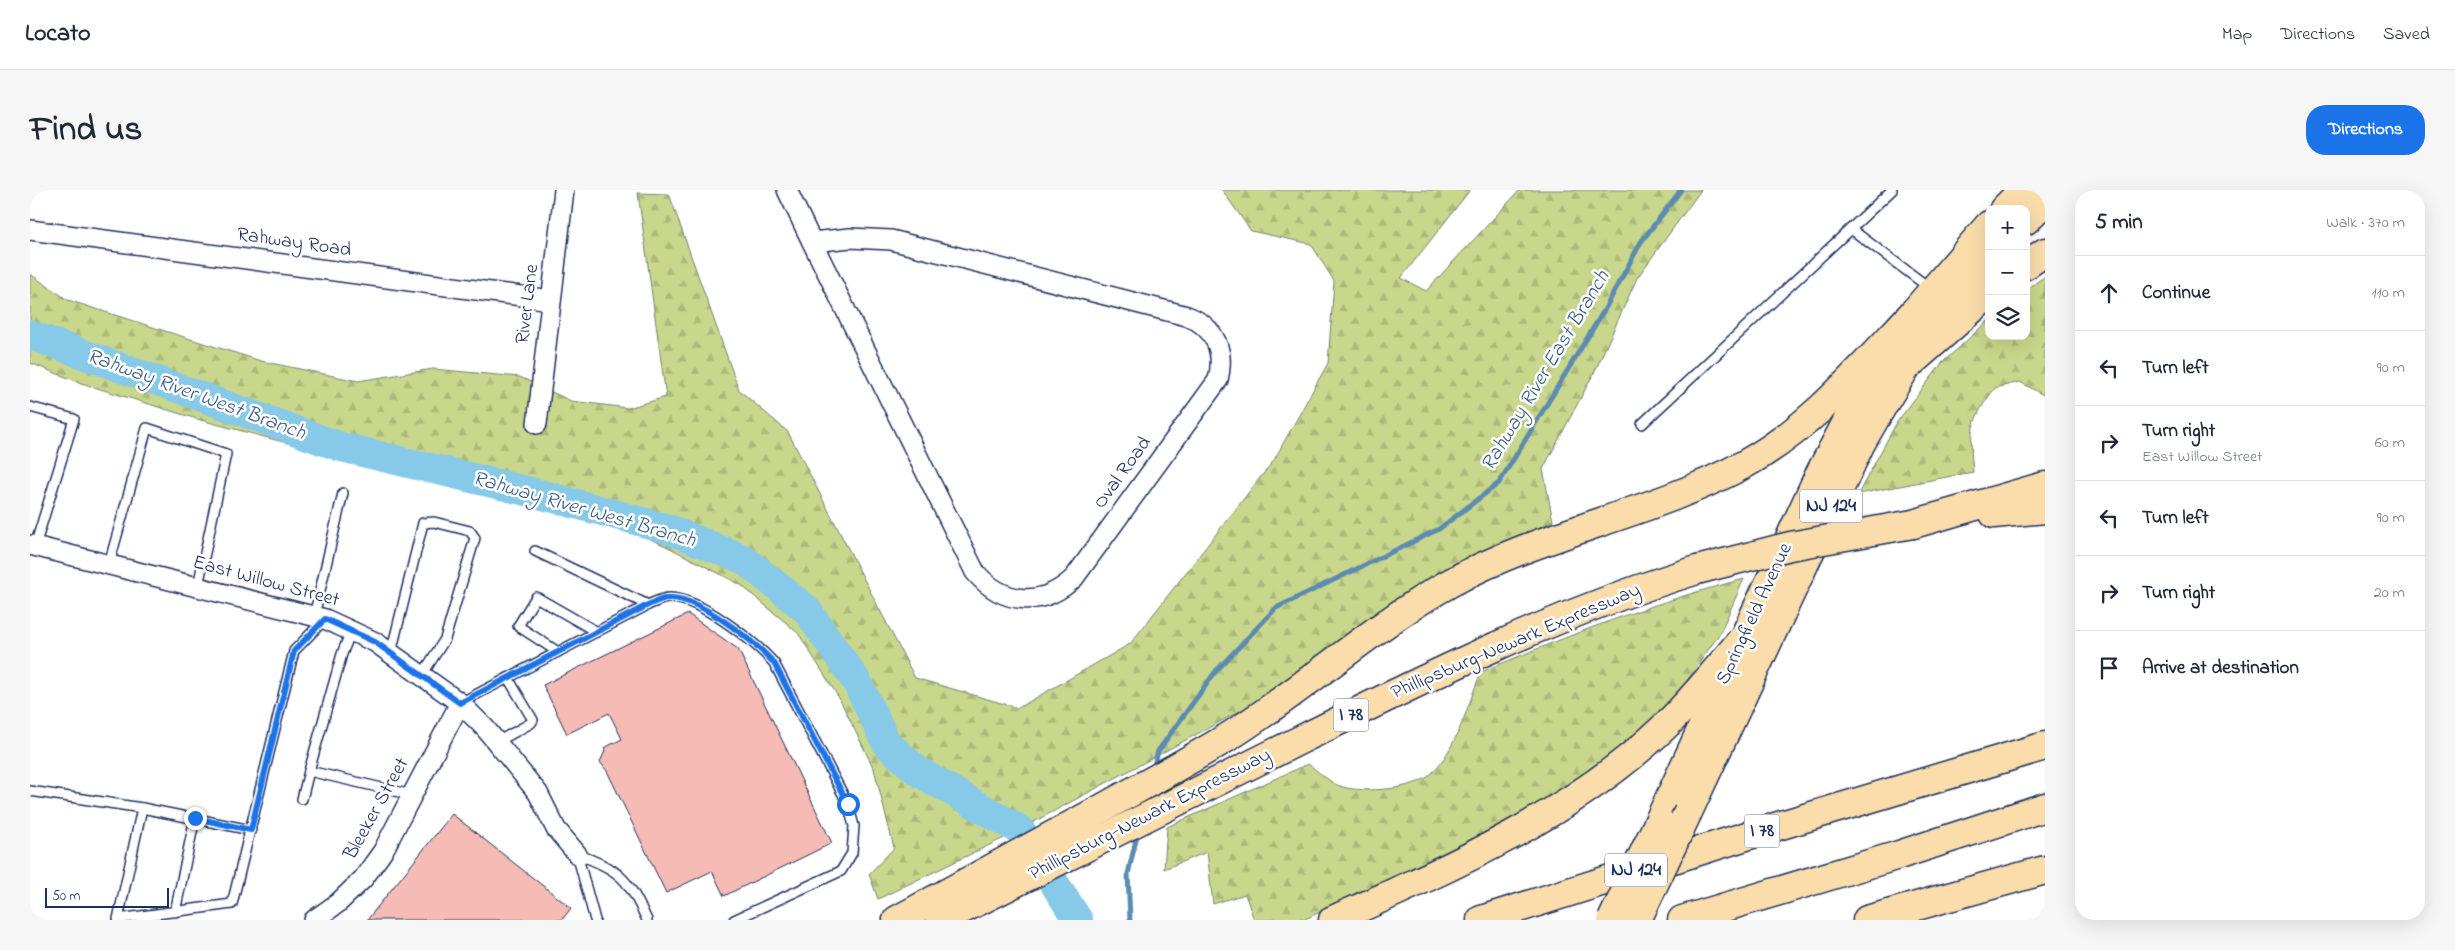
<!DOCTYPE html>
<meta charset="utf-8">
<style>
body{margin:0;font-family:"Indie Flower",sans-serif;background:#f6f6f7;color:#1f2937}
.controls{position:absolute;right:15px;top:15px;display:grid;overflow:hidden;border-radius:10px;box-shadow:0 5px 20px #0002}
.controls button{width:45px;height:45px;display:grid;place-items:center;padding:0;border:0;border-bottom:1px solid #e0e1e3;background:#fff;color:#1f2937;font:25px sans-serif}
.scale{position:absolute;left:15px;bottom:12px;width:124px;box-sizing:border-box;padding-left:5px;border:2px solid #1b2f5e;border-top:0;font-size:14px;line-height:18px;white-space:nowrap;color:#1b2f5e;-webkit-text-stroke:4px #fff;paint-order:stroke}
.stop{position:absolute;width:15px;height:15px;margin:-11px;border:4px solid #1a73e8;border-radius:50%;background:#fff}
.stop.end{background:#1a73e8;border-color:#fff;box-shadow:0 1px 5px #0008}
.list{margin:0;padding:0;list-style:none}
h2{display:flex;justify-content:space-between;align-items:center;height:65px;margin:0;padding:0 20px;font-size:21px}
h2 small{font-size:16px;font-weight:400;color:#747a83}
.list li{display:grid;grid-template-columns:32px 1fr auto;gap:15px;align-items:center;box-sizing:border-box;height:75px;padding:0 20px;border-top:1px solid #e0e1e3}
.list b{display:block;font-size:19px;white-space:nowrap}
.list p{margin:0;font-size:16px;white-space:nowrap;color:#747a83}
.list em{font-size:16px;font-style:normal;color:#747a83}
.icon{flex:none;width:28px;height:28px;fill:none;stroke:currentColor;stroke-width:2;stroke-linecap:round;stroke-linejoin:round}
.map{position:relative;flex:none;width:2015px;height:730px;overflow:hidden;border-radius:20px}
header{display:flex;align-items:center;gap:30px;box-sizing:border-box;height:70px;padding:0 25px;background:#fff;border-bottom:1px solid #e0e1e3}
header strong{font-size:24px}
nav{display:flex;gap:28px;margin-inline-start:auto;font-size:18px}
.intro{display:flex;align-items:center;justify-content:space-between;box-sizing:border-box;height:120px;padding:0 30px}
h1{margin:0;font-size:35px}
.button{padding:12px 22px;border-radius:20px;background:#1a73e8;color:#fff;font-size:18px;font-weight:700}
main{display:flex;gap:30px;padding:0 30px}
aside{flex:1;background:#fff;border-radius:20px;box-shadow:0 5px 20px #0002}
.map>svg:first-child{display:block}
.forest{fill:url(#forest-firs);stroke:#728374}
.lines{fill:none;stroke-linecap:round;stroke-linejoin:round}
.stream{stroke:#5c8bb1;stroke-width:5}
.river{stroke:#87c9e8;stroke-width:30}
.building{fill:#f6bbb4;stroke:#1b2f5e}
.service-casing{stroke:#1b2f5e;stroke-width:12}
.minor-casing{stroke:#1b2f5e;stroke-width:22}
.primary-casing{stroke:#1b2f5e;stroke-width:31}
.motorway-casing{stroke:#1b2f5e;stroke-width:31}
.service{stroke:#fff;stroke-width:9}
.minor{stroke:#fff;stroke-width:19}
.primary{stroke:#faddab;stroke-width:28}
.motorway{stroke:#faddab;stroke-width:28}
.primary-bridge-casing{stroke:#1b2f5e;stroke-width:31;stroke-linecap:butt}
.motorway-bridge-casing{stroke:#1b2f5e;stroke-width:31;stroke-linecap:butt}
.primary-bridge{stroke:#faddab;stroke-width:28}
.motorway-bridge{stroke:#faddab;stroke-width:28}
.route{stroke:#1a73e8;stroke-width:6}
.labels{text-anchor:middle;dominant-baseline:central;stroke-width:5;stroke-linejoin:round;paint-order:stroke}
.shield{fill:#fff;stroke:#5f6d8e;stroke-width:1}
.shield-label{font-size:19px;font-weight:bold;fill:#1b2f5e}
.street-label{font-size:20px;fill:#1b2f5e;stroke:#fff}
.water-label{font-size:21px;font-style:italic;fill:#3b5d87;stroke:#fff}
</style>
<header>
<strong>Locato</strong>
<nav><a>Map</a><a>Directions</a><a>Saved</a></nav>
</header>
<div class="intro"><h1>Find us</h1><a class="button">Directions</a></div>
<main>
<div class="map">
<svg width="2015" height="730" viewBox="0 0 2015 730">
<defs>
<pattern id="forest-firs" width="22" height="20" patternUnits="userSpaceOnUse" patternTransform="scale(1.25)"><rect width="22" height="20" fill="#c8d78b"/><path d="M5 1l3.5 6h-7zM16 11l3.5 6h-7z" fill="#abb97a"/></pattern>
</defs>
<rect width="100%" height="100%" fill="#fff"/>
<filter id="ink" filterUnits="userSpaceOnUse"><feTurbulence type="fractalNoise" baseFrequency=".02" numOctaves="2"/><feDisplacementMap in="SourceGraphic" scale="10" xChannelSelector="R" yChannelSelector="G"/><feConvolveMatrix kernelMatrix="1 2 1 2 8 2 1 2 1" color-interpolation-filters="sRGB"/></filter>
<g filter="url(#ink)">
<g class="forest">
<path d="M1192,0H1440L1371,88L1396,101L1490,0H1671L1607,88L1566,179L1513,279L1523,331L1451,365L1331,434L1234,508L974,648L848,709L839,684L864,658L844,579L809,508L768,443L711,395L636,356L561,323L283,260L167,229L51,193L0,173V84L38,110L135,141L231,171L328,191L403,179L490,187L541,211L598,218L636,207L608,3L639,4L709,200L758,242L885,488L988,518L1100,454L1244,270L1298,173L1304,91L1281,54L1221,41Z"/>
<path d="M2015,86V206L1990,192L1965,198C1940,231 1939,242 1943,282L1828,304L1867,232L1913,172L1959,130V146H1996V100Z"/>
<path d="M1714,389L1690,443L1632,527L1542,596L1445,651L1273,730H1224L1215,704L1183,714L1177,662L1134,679L1137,637L1278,574C1288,581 1301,594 1313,597C1334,603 1385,600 1401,584C1428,557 1437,516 1451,482C1537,446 1623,412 1714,389Z"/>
</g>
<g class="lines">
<g class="stream">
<path d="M1123,579L1128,561L1186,481L1246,418L1409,339L1469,293L1576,117L1611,52L1651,0"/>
<path d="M1100,730L1098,684L1108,641"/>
</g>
<path class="river" d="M0,145L311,257L509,304L635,338L713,369L776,419L827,492L857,554L889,582L990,640L1048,730"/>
</g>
<g class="building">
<path d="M658,424L708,459L802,653L694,706L682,681L636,703L577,581L570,572L575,561L574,558L592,549L579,523L537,544L513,495Z"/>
<path d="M422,624L541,718L532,730H337Z"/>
</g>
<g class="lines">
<g class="service-casing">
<g id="service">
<path d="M1821,39L1901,99"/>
<path d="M0,217L44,229L5,356"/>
<path d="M1612,234L1862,0"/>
<path d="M79,374L117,238L196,264L168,396"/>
<path d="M618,415C625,412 634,407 641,408C671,409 724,451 744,473L818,614L824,636L822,663L811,681L704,730"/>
<path d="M284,426L313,303"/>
<path d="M321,441L312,464L279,581L382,605"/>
<path d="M528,462L488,436L506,407L567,442"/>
<path d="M361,463L393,333L404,332L440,341L445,348L415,449L392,485"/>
<path d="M430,513L618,415L505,361"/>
<path d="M467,552L501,533L503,530L478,488"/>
<path d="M0,601L112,618L88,729L202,714L264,461L295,429"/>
<path d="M272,609L279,581"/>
<path d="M112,618L221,640"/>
<path d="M547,664C591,681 597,687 617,730"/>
<path d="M547,664L565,730"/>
<path d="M145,722L165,628"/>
</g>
</g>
<g class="minor-casing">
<g id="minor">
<path d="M757,0L782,52L945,382C973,415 1012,418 1044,388L1188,190C1195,162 1186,137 1157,126L861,50L820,48L782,52"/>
<path d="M0,40L521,110"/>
<path d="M507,234L534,0"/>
<path d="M0,355L295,429L345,452L430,513L455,538L508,603L526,639L547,664"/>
<path d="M284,730L308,713L333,689L353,661L430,513"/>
</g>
</g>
<g class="primary-casing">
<g id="primary">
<path d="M1974,19L1993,0"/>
<path d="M1996,30L2015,11"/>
<path d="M1658,622L1830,255C1867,189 1907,125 1959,70"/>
<path d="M1629,631L1790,283L1831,205L1884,122L1959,35"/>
</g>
</g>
<g class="motorway-casing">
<g id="motorway">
<path d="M1996,75L2015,62"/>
<path d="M1875,178L1959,104"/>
<path d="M1964,324L2015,319"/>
<path d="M1883,334L2015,296"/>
<path d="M867,730C937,692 1008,653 1078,615C1118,593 1159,571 1198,547C1275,499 1341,437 1420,393C1512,342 1623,324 1715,274C1782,237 1832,177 1884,122"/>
<path d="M911,730C1031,670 1150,610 1270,550C1399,486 1529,422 1667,380"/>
<path d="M1303,730C1417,679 1538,627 1630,541C1660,513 1686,480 1713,448"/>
<path d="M1451,730L1748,636L2015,556"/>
<path d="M1652,730L1869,665L2015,617"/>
<path d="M1837,730L2015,680"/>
</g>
</g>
<use href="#service" class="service"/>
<use href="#minor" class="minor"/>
<use href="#primary" class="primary"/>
<use href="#motorway" class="motorway"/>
<g class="primary-bridge-casing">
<g id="primary-bridge">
<path d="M1582,730L1629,631"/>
<path d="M1607,730L1658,622"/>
</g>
</g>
<g class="motorway-bridge-casing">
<path id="motorway-bridge" d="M1667,380L1760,356L1883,334"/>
</g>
<use href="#primary-bridge" class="primary-bridge"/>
<use href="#motorway-bridge" class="motorway-bridge"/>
</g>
</g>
<g class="lines" filter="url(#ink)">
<path class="route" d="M165,628L221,640L264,461L295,429L345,452L430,513L618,415C625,412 634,407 641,408C671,409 724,451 744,473L818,614"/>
</g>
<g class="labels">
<g class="shield">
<rect x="1770" y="299.5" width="62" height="33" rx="4"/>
<rect x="1303.5" y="508.5" width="35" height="33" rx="4"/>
<rect x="1714.5" y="624.5" width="35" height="33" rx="4"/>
<rect x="1575" y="663.5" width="62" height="33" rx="4"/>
</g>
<g class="shield-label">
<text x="1801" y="316">NJ 124</text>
<text x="1321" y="525">I 78</text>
<text x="1732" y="641">I 78</text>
<text x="1606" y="680">NJ 124</text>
</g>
<g class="street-label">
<text transform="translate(264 53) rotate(8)">Rahway Road</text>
<text transform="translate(498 114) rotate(-83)">River Lane</text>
<text transform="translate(1093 283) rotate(-54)">Oval Road</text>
<text transform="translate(236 392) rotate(15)">East Willow Street</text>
<text transform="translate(1725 424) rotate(-65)">Springfield Avenue</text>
<text transform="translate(1486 452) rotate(-23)">Phillipsburg-Newark Expressway</text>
<text transform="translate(347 619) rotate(-61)">Bleeker Street</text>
<text transform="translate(1120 625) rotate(-27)">Phillipsburg-Newark Expressway</text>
</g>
<g class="water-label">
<text transform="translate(1516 181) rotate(-59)">Rahway River East Branch</text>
<text transform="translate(166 205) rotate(20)">Rahway River West Branch</text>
<text transform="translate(554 320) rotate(16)">Rahway River West Branch</text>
</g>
</g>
</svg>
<div class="controls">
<button>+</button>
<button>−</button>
<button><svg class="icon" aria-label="layers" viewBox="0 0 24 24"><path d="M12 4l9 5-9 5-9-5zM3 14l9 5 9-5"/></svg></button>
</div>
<div class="scale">50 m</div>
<div class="stop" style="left:818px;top:614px"></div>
<div class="stop end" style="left:165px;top:628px"></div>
</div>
<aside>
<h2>5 min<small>Walk · 370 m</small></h2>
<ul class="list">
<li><svg class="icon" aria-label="ahead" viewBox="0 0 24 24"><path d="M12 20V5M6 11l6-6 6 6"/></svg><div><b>Continue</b></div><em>110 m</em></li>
<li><svg class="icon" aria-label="left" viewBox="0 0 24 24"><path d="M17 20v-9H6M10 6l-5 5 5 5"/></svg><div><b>Turn left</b></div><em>90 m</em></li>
<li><svg class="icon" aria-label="right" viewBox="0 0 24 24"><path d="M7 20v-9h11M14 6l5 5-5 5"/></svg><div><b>Turn right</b><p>East Willow Street</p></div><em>60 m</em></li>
<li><svg class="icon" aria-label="left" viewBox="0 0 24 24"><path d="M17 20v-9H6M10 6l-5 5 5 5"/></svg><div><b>Turn left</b></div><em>90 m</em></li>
<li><svg class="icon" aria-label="right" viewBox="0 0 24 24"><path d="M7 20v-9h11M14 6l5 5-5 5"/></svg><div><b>Turn right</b></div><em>20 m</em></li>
<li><svg class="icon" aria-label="arrive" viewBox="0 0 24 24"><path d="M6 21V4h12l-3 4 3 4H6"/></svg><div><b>Arrive at destination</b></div></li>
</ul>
</aside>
</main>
